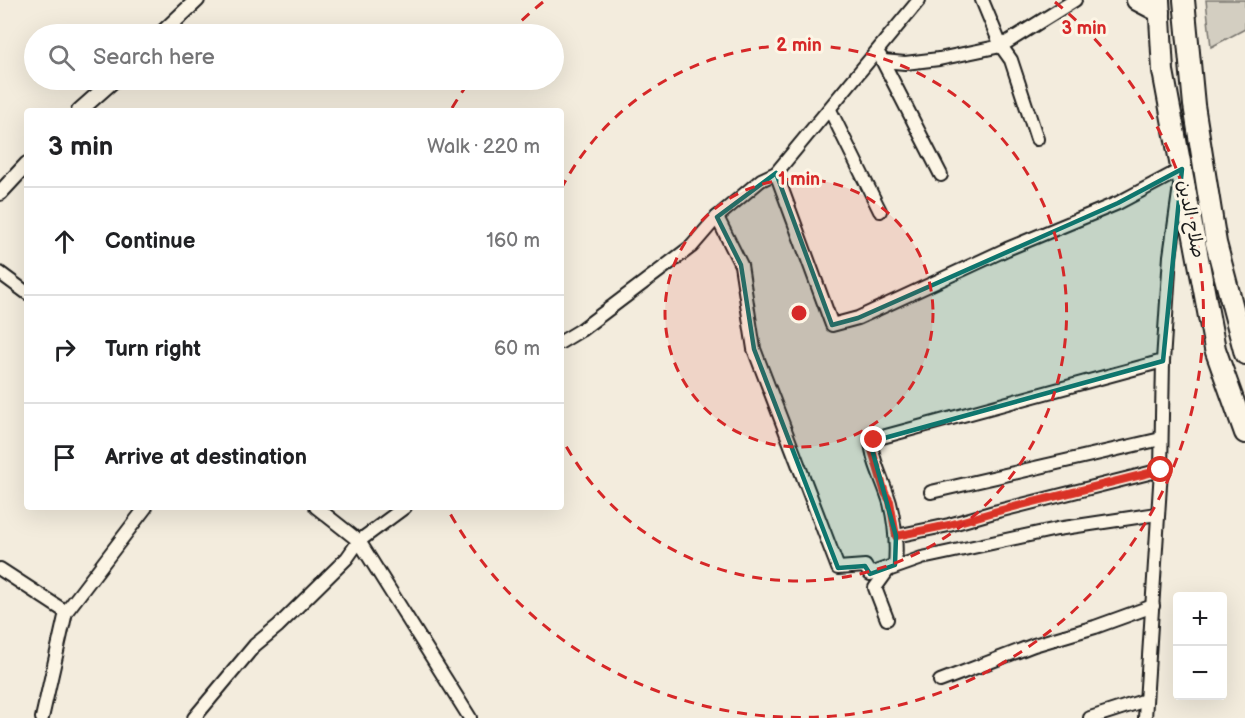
<!DOCTYPE html>
<meta charset="utf-8">
<style>
body{margin:0;font-family:"Balsamiq Sans","Playpen Sans Arabic",sans-serif;background:#f6f6f6;color:#202124}
.controls{position:absolute;right:18px;bottom:18px;display:grid;overflow:hidden;border-radius:6px;box-shadow:0 6px 24px #0002}
.controls button{width:54px;height:54px;display:grid;place-items:center;padding:0;border:0;border-bottom:2px solid #e0e0e0;background:#fff;color:#202124;font:30px sans-serif}
.stop{position:absolute;width:18px;height:18px;margin:-14px;border:4px solid #d93025;border-radius:50%;background:#fff}
.stop.end{background:#d93025;border-color:#fff;box-shadow:0 2px 6px #0008}
.list{margin:0;padding:0;list-style:none}
h2{display:flex;justify-content:space-between;align-items:center;height:78px;margin:0;padding:0 24px;font-size:26px}
h2 small{font-size:20px;font-weight:400;color:#757577}
.list li{display:grid;grid-template-columns:39px 1fr auto;gap:18px;align-items:center;box-sizing:border-box;height:108px;padding:0 24px;border-top:2px solid #e0e0e0}
.list b{display:block;font-size:22px;white-space:nowrap}
.list em{font-size:20px;font-style:normal;color:#757577}
.icon{flex:none;width:33px;height:33px;fill:none;stroke:currentColor;stroke-width:2;stroke-linecap:round;stroke-linejoin:round}
.map{position:relative;flex:none;width:1245px;height:718px;overflow:hidden}
.search{position:absolute;background:#fff;box-shadow:0 6px 24px #0002;left:24px;top:24px;width:540px;height:66px;display:flex;align-items:center;gap:15px;box-sizing:border-box;padding:0 21px;border-radius:33px;color:#757577;font-size:22px}
.panel{position:absolute;background:#fff;box-shadow:0 6px 24px #0002;left:24px;top:108px;width:540px;height:402px;border-radius:6px}
.map>svg:first-child{display:block}
.green{fill:#d3cec1;stroke:#78756e;stroke-width:1.5}
.lines{fill:none;stroke-linecap:round;stroke-linejoin:round}
.minor-casing{stroke:#1c1c1c;stroke-width:16}
.tertiary-casing{stroke:#1c1c1c;stroke-width:18}
.trunk-casing{stroke:#1c1c1c;stroke-width:24}
.minor{stroke:#fcf5e5;stroke-width:12}
.tertiary{stroke:#fcf5e5;stroke-width:14}
.trunk{stroke:#fcf5e5;stroke-width:20}
.route{stroke:#d93025;stroke-width:8}
.marked{fill:#0f766e;fill-opacity:0.2;stroke:#0f766e;stroke-width:4.5;stroke-linejoin:round}
.ring{fill:none;stroke:#d62828;stroke-width:3;stroke-dasharray:10 8}
.labels{text-anchor:middle;dominant-baseline:central;stroke-width:6;stroke-linejoin:round;paint-order:stroke}
.street-label{font-size:18px;fill:#1c1c1c;stroke:#fcf5e5}
.centre{fill:#d62828;stroke:#fcf5e5;stroke-width:3}
.ring-label{font-size:18px;text-anchor:middle;font-weight:bold;fill:#d62828;stroke:#fcf5e5;stroke-width:6;stroke-linejoin:round;paint-order:stroke}
</style>
<div class="map">
<svg width="1245" height="718" viewBox="0 0 1245 718">
<rect width="100%" height="100%" fill="#f3ecdd"/>
<filter id="ink" filterUnits="userSpaceOnUse"><feTurbulence type="fractalNoise" baseFrequency=".0167" numOctaves="2"/><feDisplacementMap in="SourceGraphic" scale="12" xChannelSelector="R" yChannelSelector="G"/><feConvolveMatrix kernelMatrix="1 2 1 2 8 2 1 2 1" color-interpolation-filters="sRGB"/></filter>
<g filter="url(#ink)">
<path class="green" d="M1206,0H1245V29L1211,47Z"/>
<g class="lines">
<g class="minor-casing">
<g id="minor">
<path d="M982,0L1001,46L1011,60L1037,139"/>
<path d="M880,56L941,175"/>
<path d="M883,61L905,63L939,59L1001,46L1075,0"/>
<path d="M830,110L880,211"/>
<path d="M776,173L832,325L858,318L1007,249L1118,203L1182,169"/>
<path d="M717,217L741,265L754,349L838,568L865,566L870,574L895,565C897,544 895,524 890,503C884,482 872,462 871,440L1163,361"/>
<path d="M0,273L27,293"/>
<path d="M561,342L581,330L692,246L717,217L761,180L776,173L919,0"/>
<path d="M931,492L1161,439"/>
<path d="M316,507L359,541L470,718"/>
<path d="M896,536L949,525L994,512L1161,470"/>
<path d="M0,569L66,612"/>
<path d="M887,619L875,588L888,570L922,558L1057,529L1157,514"/>
<path d="M940,681L1034,645L1095,627L1153,606"/>
<path d="M42,718L66,612L146,507"/>
<path d="M194,718L255,645L278,626L347,558L359,541L405,507"/>
<path d="M1090,718L1146,700"/>
<path d="M1145,718L1161,470L1163,361L1170,256L1180,186"/>
</g>
</g>
<g class="tertiary-casing">
<g id="tertiary">
<path d="M161,34L197,0"/>
<path d="M79,111L114,80"/>
<path d="M0,193L27,164"/>
</g>
</g>
<g class="trunk-casing">
<g id="trunk">
<path d="M1137,0L1160,12"/>
<path d="M1159,0L1163,71L1215,349L1245,433"/>
<path d="M1184,0L1194,105L1216,243L1245,354"/>
</g>
</g>
<use href="#minor" class="minor"/>
<use href="#tertiary" class="tertiary"/>
<use href="#trunk" class="trunk"/>
</g>
</g>
<g class="lines" filter="url(#ink)">
<path class="route" d="M874,440H871V447L885,493L890,501L896,536L949,525L994,512L1161,470"/>
</g>
<path class="marked" d="M1182,169L1163,361L870,442L896,536L895,565L870,574L865,566L838,568L754,349L741,265L717,217L776,173L832,325L858,318L1118,203Z"/>
<circle cx="799" cy="313" r="134" fill="#d62828" fill-opacity=".12"/>
<g class="ring">
<circle cx="799" cy="313" r="134"/>
<path d="M561 189A268 268 0 1 1 561 437"/>
<path d="M452 108A403 403 0 0 1 469 82M509 33A403 403 0 0 1 543 2M1055 2A403 403 0 1 1 447 508"/>
</g>
<g class="labels">
<g class="street-label">
<text transform="translate(1191 219) rotate(79)">صلاح الدين</text>
</g>
</g>
<circle cx="799" cy="313" r="9" class="centre"/>
<g class="ring-label">
<text x="1084" y="34">3 min</text>
<text x="799" y="51">2 min</text>
<text x="799" y="185">1 min</text>
</g>
</svg>
<div class="controls">
<button>+</button>
<button>−</button>
</div>
<div class="stop" style="left:1161px;top:470px"></div>
<div class="stop end" style="left:874px;top:440px"></div>
<div class="search"><svg class="icon" aria-label="search" viewBox="0 0 24 24"><circle cx="10" cy="10" r="6"/><path d="M15 15l6 6"/></svg>Search here</div>
<section class="panel">
<h2>3 min<small>Walk · 220 m</small></h2>
<ul class="list">
<li><svg class="icon" aria-label="ahead" viewBox="0 0 24 24"><path d="M12 20V5M6 11l6-6 6 6"/></svg><div><b>Continue</b></div><em>160 m</em></li>
<li><svg class="icon" aria-label="right" viewBox="0 0 24 24"><path d="M7 20v-9h11M14 6l5 5-5 5"/></svg><div><b>Turn right</b></div><em>60 m</em></li>
<li><svg class="icon" aria-label="arrive" viewBox="0 0 24 24"><path d="M6 21V4h12l-3 4 3 4H6"/></svg><div><b>Arrive at destination</b></div></li>
</ul>
</section>
</div>
